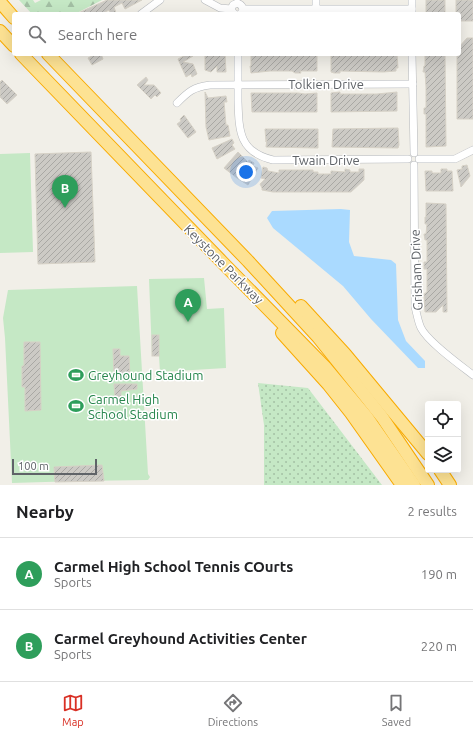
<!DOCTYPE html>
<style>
body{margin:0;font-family:Ubuntu,sans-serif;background:#f2f2f2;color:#202124}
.controls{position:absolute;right:12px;bottom:12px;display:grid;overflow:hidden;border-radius:4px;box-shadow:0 4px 16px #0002}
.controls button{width:36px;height:36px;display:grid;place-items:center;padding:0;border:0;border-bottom:1px solid #e0e0e0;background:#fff;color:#202124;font:20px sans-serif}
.scale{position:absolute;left:12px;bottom:10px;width:85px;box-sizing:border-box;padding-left:4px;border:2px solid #5f6368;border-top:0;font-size:11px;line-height:14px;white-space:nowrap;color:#5f6368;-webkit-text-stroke:3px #fff;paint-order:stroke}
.you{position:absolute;left:246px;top:172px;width:14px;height:14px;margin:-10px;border:3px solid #fff;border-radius:50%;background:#1a73e8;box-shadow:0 0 0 6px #1a73e833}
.badge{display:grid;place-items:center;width:26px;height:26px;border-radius:50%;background:#d93025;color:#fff;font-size:13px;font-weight:700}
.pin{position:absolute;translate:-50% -33px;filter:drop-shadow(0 1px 2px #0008)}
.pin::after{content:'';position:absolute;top:21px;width:14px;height:12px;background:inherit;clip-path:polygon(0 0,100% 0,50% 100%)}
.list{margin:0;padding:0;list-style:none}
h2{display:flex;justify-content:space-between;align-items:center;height:52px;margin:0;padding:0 16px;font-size:17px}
h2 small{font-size:13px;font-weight:400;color:#757577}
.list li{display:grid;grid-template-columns:26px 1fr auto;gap:12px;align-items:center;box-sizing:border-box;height:72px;padding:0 16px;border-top:1px solid #e0e0e0}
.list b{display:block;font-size:15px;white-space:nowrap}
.list p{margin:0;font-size:13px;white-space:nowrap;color:#757577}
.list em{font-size:13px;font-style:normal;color:#757577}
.icon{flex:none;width:22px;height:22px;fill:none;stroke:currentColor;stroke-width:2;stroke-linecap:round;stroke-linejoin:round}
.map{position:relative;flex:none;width:473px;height:485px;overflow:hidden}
.search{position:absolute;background:#fff;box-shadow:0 4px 16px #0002;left:12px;right:12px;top:12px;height:44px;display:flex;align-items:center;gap:10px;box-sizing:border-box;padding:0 14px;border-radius:4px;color:#757577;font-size:15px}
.sheet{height:196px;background:#fff}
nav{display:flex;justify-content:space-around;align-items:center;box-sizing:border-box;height:56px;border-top:1px solid #e0e0e0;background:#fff;font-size:11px;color:#757577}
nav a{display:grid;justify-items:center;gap:2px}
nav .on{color:#d93025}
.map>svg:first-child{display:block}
.green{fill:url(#green-dots)}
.forest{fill:url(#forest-firs)}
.pitch{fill:#c5e8c5}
.water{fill:#aadaff}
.building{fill:url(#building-hatch);stroke:#d6d1c6}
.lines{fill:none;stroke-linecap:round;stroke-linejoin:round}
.minor-casing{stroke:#b5b8bc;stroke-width:8}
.motorway-casing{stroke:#f9ab00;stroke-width:14}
.minor{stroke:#fff;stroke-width:7}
.motorway{stroke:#fde293;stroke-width:12}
.labels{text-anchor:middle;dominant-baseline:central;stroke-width:3;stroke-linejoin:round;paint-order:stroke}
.street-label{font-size:13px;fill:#5f6368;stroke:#fff}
.leisure-label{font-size:13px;fill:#27864d;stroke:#fff;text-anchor:start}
</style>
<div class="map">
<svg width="473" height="485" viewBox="0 0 473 485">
<defs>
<pattern id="green-dots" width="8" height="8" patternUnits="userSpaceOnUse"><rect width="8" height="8" fill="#c5e8c5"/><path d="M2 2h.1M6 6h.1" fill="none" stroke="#a3c0a4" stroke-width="1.8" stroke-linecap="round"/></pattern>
<pattern id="forest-firs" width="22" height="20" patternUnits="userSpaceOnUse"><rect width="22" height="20" fill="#c5e8c5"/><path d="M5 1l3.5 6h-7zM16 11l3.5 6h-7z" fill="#a3c0a4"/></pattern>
<pattern id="building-hatch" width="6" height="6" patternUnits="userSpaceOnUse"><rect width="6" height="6" fill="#cccac5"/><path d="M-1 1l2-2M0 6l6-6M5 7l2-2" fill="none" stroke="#a9a8a4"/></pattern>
</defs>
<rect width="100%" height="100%" fill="#f1efe8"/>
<path class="green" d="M258,383L308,388L382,485H264V425Z"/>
<path class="forest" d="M19,0H33L35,3L41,0H102L75,14H32Z"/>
<g class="pitch">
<path d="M30,153L33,252L0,253V154Z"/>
<path d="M204,278L207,309L224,308L226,368L160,372L159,356H152L149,279Z"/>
<path d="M137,286L148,474L150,477L148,480L79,481L12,483L5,338L3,318L8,290Z"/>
</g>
<path class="water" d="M341,209L350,210L349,242L354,256L391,260L396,264L398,320L406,341L425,361V368H418L371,319L343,286L273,228L267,218L272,211Z"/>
<g class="building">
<path d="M107,0H142L125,9L122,3L114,7L116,13L114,14H111L109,10L101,14H76Z"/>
<rect x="426" y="0" width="19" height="14"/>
<path d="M456,0H473V21H459V14H456Z"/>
<path d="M467,38H473V119H457V54H459V47Z"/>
<path d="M91,54H101L103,59L92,65L88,58L92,56Z"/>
<path d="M188,54H192L193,56L183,62L193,64L197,74L192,77L191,74L186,77L178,59Z"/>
<path d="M205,54H225L226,72H217V66L211,72L205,70Z"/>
<path d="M251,54H317V71H300L301,73H295L292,71H270L251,73L250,66H251Z"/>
<path d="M331,54H397L398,68H396V71L383,72L340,71V73H334L331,72Z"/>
<path d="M425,54L445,55L446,146L426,147V114H424V108H426V87L425,72H423L424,66H425Z"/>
<path d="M146,77L148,80L144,85H154L161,93L157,97L155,95L151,99L137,85Z"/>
<path d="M2,80L17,95L7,104L0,97V82Z"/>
<path d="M205,92L208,98L226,96L227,102H224L226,125H228L230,136L209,140L206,127Z"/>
<path d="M340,92V94H377L397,92V111L331,112V93Z"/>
<path d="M251,93H298L305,94L317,93V112H252Z"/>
<path d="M184,115L196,132L188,138L177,124L181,121L180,119Z"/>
<path d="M398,128L399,145L398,148L332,147L333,129Z"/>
<path d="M265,129H318V148L266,147L267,139L266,142Z"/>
<path d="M232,139L234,143L232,145L235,149L217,159L212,148Z"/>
<path d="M91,152L95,262L38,264L35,154Z"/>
<path d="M238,152L248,162L249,160L254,163L253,166L258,168L248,185L237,178L224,168Z"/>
<path d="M467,165L470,176L461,187L457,170L462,169V166Z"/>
<path d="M263,167L267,168L268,171L279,173V170H313V172H318V174H331V171L345,172V169L350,170V172H359V169H364V180L351,192H273L262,190V188L260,184L265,179L261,178Z"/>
<path d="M441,169H447V171H452L453,191H426L425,171H432V173H441Z"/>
<path d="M426,203L446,204L447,312H443V305L436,312H425L424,294L427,292V269H424V262H427V240H425L424,234H426L427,224H425V217H426Z"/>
<rect x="152" y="335" width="7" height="21"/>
<path d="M24,342H40L41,410L25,411V387H22V366H24Z"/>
<path d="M113,349H120V356H129L130,376L114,377Z"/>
<path d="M114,384H137V389L121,391V398H115Z"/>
<path d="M102,465L104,481L55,482L54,467Z"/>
</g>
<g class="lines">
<g class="minor-casing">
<g id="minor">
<path d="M205,0L220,8L231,9"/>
<path d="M316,0V9"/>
<path d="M412,0V14"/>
<path d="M243,9H412"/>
<path d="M141,14L160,0"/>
<path d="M235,14C231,12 231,8 233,5L237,3C241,4 243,7 243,11L240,14"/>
<path d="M238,54C238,70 238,85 238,101C239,131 239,152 273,160L408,159"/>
<path d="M412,54L414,153"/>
<path d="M177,103C188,92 193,87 210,85L413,84"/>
<path d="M419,159H455L473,150"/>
<path d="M414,165L415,307C417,314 418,322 421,328C428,342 460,365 473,375"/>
</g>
</g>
<g class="motorway-casing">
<g id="motorway">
<path d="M0,2L14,18"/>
<path d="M0,31L14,46"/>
<path d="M21,54L224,264L326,368L366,416L414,485"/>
<path d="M48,54L248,261L318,337L382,417L428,485"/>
<path d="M301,306L345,354L428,454"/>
<path d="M282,333L328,384L351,413L402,485"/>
<path d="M440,470L450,485"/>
</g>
</g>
<use href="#minor" class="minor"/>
<use href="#motorway" class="motorway"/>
</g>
<defs>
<g id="stadium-bare" transform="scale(1.2)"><path d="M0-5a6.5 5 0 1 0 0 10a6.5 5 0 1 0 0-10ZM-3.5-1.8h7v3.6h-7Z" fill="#2e9e5b" stroke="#fff" stroke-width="2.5" paint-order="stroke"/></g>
</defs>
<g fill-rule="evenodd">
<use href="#stadium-bare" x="76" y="375"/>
<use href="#stadium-bare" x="76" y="406"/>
</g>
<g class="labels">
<g class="street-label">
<text x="326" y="84">Tolkien Drive</text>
<text x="326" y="160">Twain Drive</text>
<text transform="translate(224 264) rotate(45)">Keystone Parkway</text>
<text transform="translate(416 270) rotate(-92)">Grisham Drive</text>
</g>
<g class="leisure-label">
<text x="88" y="375">Greyhound Stadium</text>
<text x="88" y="399">Carmel High<tspan x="88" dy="15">School Stadium</tspan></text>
</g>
</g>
</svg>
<div class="controls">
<button><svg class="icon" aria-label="locate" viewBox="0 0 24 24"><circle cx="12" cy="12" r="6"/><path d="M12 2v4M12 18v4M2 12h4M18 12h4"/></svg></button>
<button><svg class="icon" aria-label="layers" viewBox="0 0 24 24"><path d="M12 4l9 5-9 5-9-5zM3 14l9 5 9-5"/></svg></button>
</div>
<div class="scale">100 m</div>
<div class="you"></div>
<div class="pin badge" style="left:188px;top:322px;background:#2e9e5b">A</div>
<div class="pin badge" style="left:65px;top:208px;background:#2e9e5b">B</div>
<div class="search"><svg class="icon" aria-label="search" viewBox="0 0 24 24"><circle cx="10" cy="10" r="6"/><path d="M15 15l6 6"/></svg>Search here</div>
</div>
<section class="sheet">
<h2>Nearby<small>2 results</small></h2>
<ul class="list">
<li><span class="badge" style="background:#2e9e5b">A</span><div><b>Carmel High School Tennis COurts</b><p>Sports</p></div><em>190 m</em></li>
<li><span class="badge" style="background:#2e9e5b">B</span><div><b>Carmel Greyhound Activities Center</b><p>Sports</p></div><em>220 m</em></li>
</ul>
</section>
<nav>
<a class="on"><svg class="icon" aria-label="map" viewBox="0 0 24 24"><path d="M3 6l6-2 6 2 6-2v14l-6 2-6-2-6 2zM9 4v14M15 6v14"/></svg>Map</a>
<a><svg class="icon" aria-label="directions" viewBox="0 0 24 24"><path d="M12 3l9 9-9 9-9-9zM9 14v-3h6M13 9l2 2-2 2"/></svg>Directions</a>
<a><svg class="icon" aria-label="saved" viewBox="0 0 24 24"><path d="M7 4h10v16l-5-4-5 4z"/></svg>Saved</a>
</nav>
